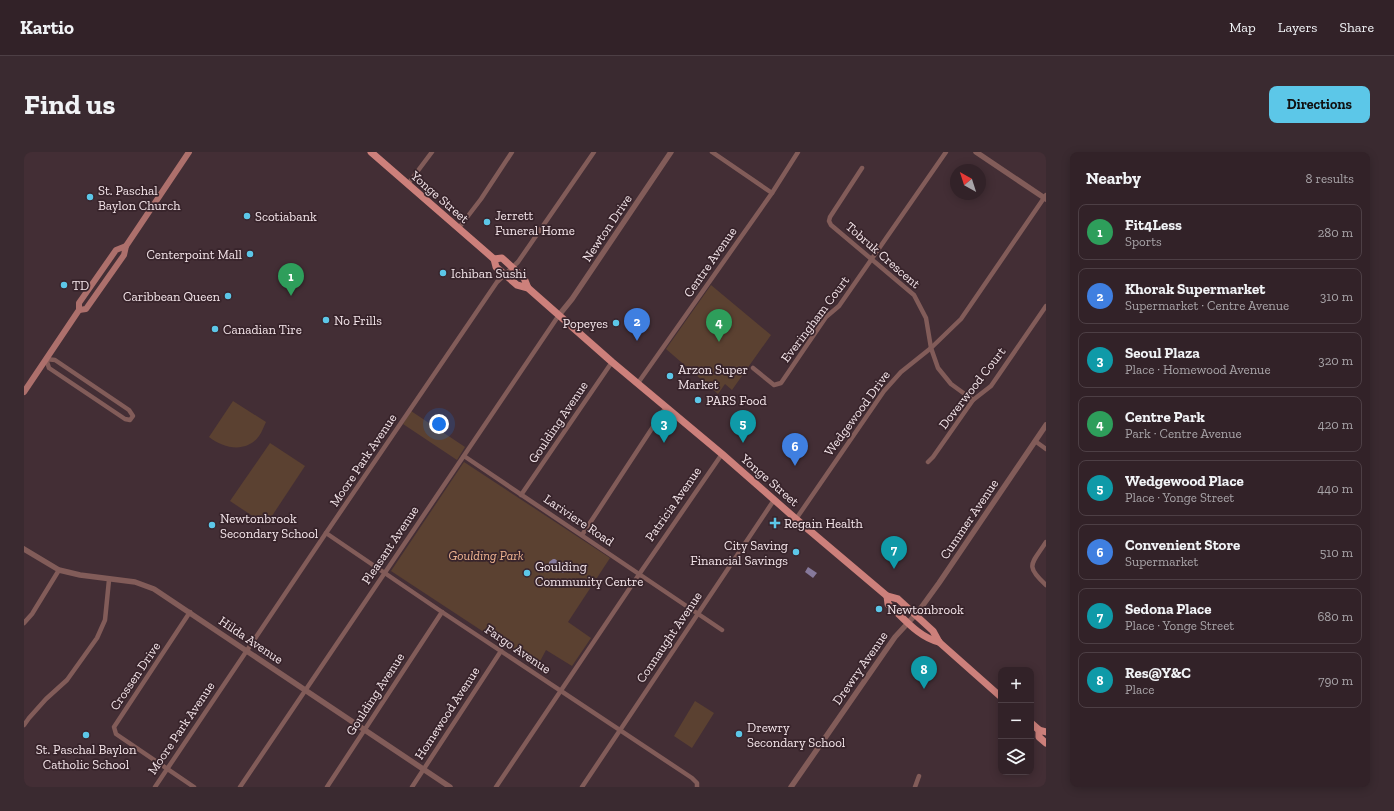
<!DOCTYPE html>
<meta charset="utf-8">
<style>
body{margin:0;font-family:"Zilla Slab",serif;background:#3a2a30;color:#f1f3f6}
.controls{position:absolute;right:12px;bottom:12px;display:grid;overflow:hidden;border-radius:8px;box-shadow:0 2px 10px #0003}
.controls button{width:36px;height:36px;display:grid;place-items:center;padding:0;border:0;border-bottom:1px solid #4d3f45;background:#322228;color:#f1f3f6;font:20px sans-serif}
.compass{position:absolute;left:926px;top:12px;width:36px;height:36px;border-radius:50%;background:#322228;box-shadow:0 2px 10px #0003;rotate:321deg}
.you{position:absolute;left:415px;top:272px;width:14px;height:14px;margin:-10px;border:3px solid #fff;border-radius:50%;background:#1a73e8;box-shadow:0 0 0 6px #1a73e833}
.badge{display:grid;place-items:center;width:26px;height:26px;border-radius:50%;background:#5cc7e8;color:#fff;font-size:13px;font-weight:700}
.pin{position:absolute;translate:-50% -33px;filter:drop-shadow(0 1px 2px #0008)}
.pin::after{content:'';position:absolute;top:21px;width:14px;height:12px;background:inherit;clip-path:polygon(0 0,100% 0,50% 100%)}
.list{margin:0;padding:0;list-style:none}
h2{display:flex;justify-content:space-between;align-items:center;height:52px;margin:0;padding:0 16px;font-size:17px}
h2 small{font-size:13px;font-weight:400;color:#a8a4a8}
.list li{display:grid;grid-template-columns:26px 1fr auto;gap:12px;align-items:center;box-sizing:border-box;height:56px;margin:0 8px 8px;padding:0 8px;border:1px solid #4d3f45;border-radius:8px}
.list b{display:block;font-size:15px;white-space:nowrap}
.list p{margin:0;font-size:13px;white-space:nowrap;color:#a8a4a8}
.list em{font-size:13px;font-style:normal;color:#a8a4a8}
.icon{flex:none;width:22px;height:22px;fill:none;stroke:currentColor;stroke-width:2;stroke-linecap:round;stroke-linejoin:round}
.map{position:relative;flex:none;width:1022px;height:635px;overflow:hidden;border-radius:8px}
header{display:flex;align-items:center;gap:24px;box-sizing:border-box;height:56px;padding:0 20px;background:#322228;border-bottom:1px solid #4d3f45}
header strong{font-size:19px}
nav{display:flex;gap:22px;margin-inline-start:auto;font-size:14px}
.intro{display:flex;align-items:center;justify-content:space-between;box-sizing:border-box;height:96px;padding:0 24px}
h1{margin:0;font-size:28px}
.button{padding:10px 18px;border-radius:8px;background:#5cc7e8;color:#111;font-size:14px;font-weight:700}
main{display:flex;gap:24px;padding:0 24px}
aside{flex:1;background:#322228;border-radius:8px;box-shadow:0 2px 10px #0003}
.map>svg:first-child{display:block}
.green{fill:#5b4131}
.water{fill:#86799b}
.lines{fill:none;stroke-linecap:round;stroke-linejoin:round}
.minor{stroke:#825c59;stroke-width:4.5}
.tertiary{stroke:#825c59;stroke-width:5.5}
.secondary{stroke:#ad706c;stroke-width:6}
.primary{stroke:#cd807b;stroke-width:7}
.poi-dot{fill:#5cc7e8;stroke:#38242b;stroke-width:1.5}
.labels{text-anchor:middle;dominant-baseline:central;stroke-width:3.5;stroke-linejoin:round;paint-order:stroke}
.poi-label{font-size:13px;fill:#f4e5ea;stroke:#38242b;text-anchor:start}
.street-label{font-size:13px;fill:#f4e5ea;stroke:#38242b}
.park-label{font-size:13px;font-style:italic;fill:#f0b592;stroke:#38242b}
</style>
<header>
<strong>Kartio</strong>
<nav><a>Map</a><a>Layers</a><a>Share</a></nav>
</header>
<div class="intro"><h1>Find us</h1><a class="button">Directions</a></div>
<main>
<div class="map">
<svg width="1022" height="635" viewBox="0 0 1022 635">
<rect width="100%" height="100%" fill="#432e35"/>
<g class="green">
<path d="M687,133L747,183L708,238L701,232L694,242L642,197Z"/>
<path d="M209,249L242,270C240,274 238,280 235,284C223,301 200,297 185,285Z"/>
<path d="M387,259L441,295L433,308L379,272Z"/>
<path d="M246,291L281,314L242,373L206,349Z"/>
<path d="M440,310L586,406L544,470L567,486L548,514L522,498L513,515L367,419Z"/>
<path d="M671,549L690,561L668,596L650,584Z"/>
</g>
<g class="water">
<path d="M529,407H531L536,411C541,411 543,407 547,412L545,417L539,421L533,417H525V410Z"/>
<path d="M784,415L793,421L789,426L781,420Z"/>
</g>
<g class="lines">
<g class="minor">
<path d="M688,0L748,41"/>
<path d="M838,16L806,65L805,69L807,73L890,143L902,166L907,196L914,216L927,232L949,248"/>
<path d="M384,32L408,0"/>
<path d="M434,77L457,47L488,0"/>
<path d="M22,207L31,208L105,258L109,264L106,268L101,267L25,216Z"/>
<path d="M729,216L750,233L757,231L802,165L815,154L922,0"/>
<path d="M614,231L748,41L774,0"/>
<path d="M1011,289L1022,297"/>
<path d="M440,304L698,478"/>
<path d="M904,310L909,305L949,248L967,234L1022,154"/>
<path d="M497,343L588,210"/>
<path d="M772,367L860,239L877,220L907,196L937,167L1022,43"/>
<path d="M302,381L418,460L668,626L673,631V635"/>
<path d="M558,383L642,255"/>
<path d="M1022,390C1008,412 1000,413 1022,433"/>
<path d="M166,460L90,575L92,582L170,635"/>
<path d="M0,471L8,462L35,418"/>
<path d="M0,573L5,566L22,547L43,528L73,486L81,468L85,428"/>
<path d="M131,635L302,381L473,130L494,110L570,0"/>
<path d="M216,635L535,163"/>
<path d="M303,635L418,460"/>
<path d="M388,635L477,499"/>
<path d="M472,635L616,421L698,302"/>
<path d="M558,635L750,348"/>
<path d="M891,635L895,624"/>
</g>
<g class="tertiary">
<path d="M952,0L1022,47"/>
<path d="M535,163L548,147L647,0"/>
<path d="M0,397L35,418L56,423L111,430L130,437L426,635"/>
<path d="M767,635L871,485L894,460L915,431L1022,273"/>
</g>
<g class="secondary">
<path d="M55,158L62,157L100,103L102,94L165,0"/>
<path d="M0,240L55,158V151L92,98L102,94"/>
</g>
<g class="primary">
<path d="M347,0L470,107L472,115L493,133L504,136L588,210L698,302L772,367L863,444L874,447L909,479L915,490L977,545"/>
<path d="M470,107L478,106L500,126L504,136"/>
<path d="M863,444L864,452C880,466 894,485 915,490"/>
<path d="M1007,571L1015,578L1022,580"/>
<path d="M1015,578V585L1022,591"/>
</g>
</g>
<g class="poi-dot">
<circle cx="66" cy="45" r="4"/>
<circle cx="223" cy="64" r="4"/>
<circle cx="463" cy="70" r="4"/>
<circle cx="226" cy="102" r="4"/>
<circle cx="419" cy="121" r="4"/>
<circle cx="40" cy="133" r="4"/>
<circle cx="204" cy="144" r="4"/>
<circle cx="302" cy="168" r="4"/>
<circle cx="592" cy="171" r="4"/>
<circle cx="191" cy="177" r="4"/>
<circle cx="646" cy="224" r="4"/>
<circle cx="674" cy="248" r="4"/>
<path d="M749 365h4v4h4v4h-4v4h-4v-4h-4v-4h4z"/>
<circle cx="188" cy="373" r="4"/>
<circle cx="772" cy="400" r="4"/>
<circle cx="503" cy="421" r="4"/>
<circle cx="855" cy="457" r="4"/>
<circle cx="715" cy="582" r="4"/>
<circle cx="62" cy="583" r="4"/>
</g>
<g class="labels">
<g class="poi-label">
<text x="74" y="38">St. Paschal<tspan x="74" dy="15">Baylon Church</tspan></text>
<text x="471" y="63">Jerrett<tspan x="471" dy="15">Funeral Home</tspan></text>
<text x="231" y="64">Scotiabank</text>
<text x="218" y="102" text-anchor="end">Centerpoint Mall</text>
<text x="427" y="121">Ichiban Sushi</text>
<text x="48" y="133">TD</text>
<text x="196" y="144" text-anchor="end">Caribbean Queen</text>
<text x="310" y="168">No Frills</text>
<text x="584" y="171" text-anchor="end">Popeyes</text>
<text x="199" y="177">Canadian Tire</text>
<text x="654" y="217">Arzon Super<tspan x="654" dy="15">Market</tspan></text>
<text x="682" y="248">PARS Food</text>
<text x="196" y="366">Newtonbrook<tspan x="196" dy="15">Secondary School</tspan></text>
<text x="760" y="371">Regain Health</text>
<text x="764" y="393" text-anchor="end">City Saving<tspan x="764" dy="15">Financial Savings</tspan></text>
<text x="511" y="414">Goulding<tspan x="511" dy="15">Community Centre</tspan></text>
<text x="863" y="457">Newtonbrook</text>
<text x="723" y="575">Drewry<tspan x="723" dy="15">Secondary School</tspan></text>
<text x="62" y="597" text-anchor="middle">St. Paschal Baylon<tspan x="62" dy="15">Catholic School</tspan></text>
</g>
<g class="street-label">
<text transform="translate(416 45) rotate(41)">Yonge Street</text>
<text transform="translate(583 76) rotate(-56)">Newton Drive</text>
<text transform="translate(859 103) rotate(41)">Tobruk Crescent</text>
<text transform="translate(686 110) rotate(-55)">Centre Avenue</text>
<text transform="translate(791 167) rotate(-53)">Everingham Court</text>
<text transform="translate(948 236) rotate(-52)">Doverwood Court</text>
<text transform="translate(833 261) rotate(-54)">Wedgewood Drive</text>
<text transform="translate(534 270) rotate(-56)">Goulding Avenue</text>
<text transform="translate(339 308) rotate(-56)">Moore Park Avenue</text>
<text transform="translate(746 328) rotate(41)">Yonge Street</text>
<text transform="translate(649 352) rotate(-55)">Patricia Avenue</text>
<text transform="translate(945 367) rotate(-56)">Cummer Avenue</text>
<text transform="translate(555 368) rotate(34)">Lariviere Road</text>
<text transform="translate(366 393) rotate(-56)">Pleasant Avenue</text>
<text transform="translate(645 485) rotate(-56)">Connaught Avenue</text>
<text transform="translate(227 488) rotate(34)">Hilda Avenue</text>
<text transform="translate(494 497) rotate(34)">Fargo Avenue</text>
<text transform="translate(836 516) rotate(-55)">Drewry Avenue</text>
<text transform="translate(111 524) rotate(-56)">Crossen Drive</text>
<text transform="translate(351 542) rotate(-57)">Goulding Avenue</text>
<text transform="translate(423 561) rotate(-57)">Homewood Avenue</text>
<text transform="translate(157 576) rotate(-56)">Moore Park Avenue</text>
</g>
<g class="park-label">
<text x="462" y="403">Goulding Park</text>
</g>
</g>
</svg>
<div class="controls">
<button>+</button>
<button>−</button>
<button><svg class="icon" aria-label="layers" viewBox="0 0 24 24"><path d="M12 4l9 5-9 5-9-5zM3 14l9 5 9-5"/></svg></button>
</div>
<svg class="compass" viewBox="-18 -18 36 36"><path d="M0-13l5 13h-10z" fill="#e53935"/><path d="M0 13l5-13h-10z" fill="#a8a4a8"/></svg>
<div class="you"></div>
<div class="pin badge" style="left:267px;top:144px;background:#2e9e5b">1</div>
<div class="pin badge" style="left:613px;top:189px;background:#3f7fe0">2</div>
<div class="pin badge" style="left:640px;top:291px;background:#0f9aa8">3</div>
<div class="pin badge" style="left:695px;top:190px;background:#2e9e5b">4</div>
<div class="pin badge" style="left:719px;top:291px;background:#0f9aa8">5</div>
<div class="pin badge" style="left:771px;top:314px;background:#3f7fe0">6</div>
<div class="pin badge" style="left:870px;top:417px;background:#0f9aa8">7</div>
<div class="pin badge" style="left:900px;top:537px;background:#0f9aa8">8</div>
</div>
<aside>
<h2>Nearby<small>8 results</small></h2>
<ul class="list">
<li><span class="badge" style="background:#2e9e5b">1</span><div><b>Fit4Less</b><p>Sports</p></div><em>280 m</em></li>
<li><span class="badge" style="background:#3f7fe0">2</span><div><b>Khorak Supermarket</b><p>Supermarket · Centre Avenue</p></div><em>310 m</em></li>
<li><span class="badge" style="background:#0f9aa8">3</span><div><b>Seoul Plaza</b><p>Place · Homewood Avenue</p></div><em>320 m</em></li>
<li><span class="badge" style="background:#2e9e5b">4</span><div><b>Centre Park</b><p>Park · Centre Avenue</p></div><em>420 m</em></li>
<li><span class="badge" style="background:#0f9aa8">5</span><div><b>Wedgewood Place</b><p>Place · Yonge Street</p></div><em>440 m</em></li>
<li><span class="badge" style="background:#3f7fe0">6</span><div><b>Convenient Store</b><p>Supermarket</p></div><em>510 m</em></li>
<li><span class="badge" style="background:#0f9aa8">7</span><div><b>Sedona Place</b><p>Place · Yonge Street</p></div><em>680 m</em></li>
<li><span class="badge" style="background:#0f9aa8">8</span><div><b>Res@Y&amp;C</b><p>Place</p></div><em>790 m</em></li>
</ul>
</aside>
</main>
